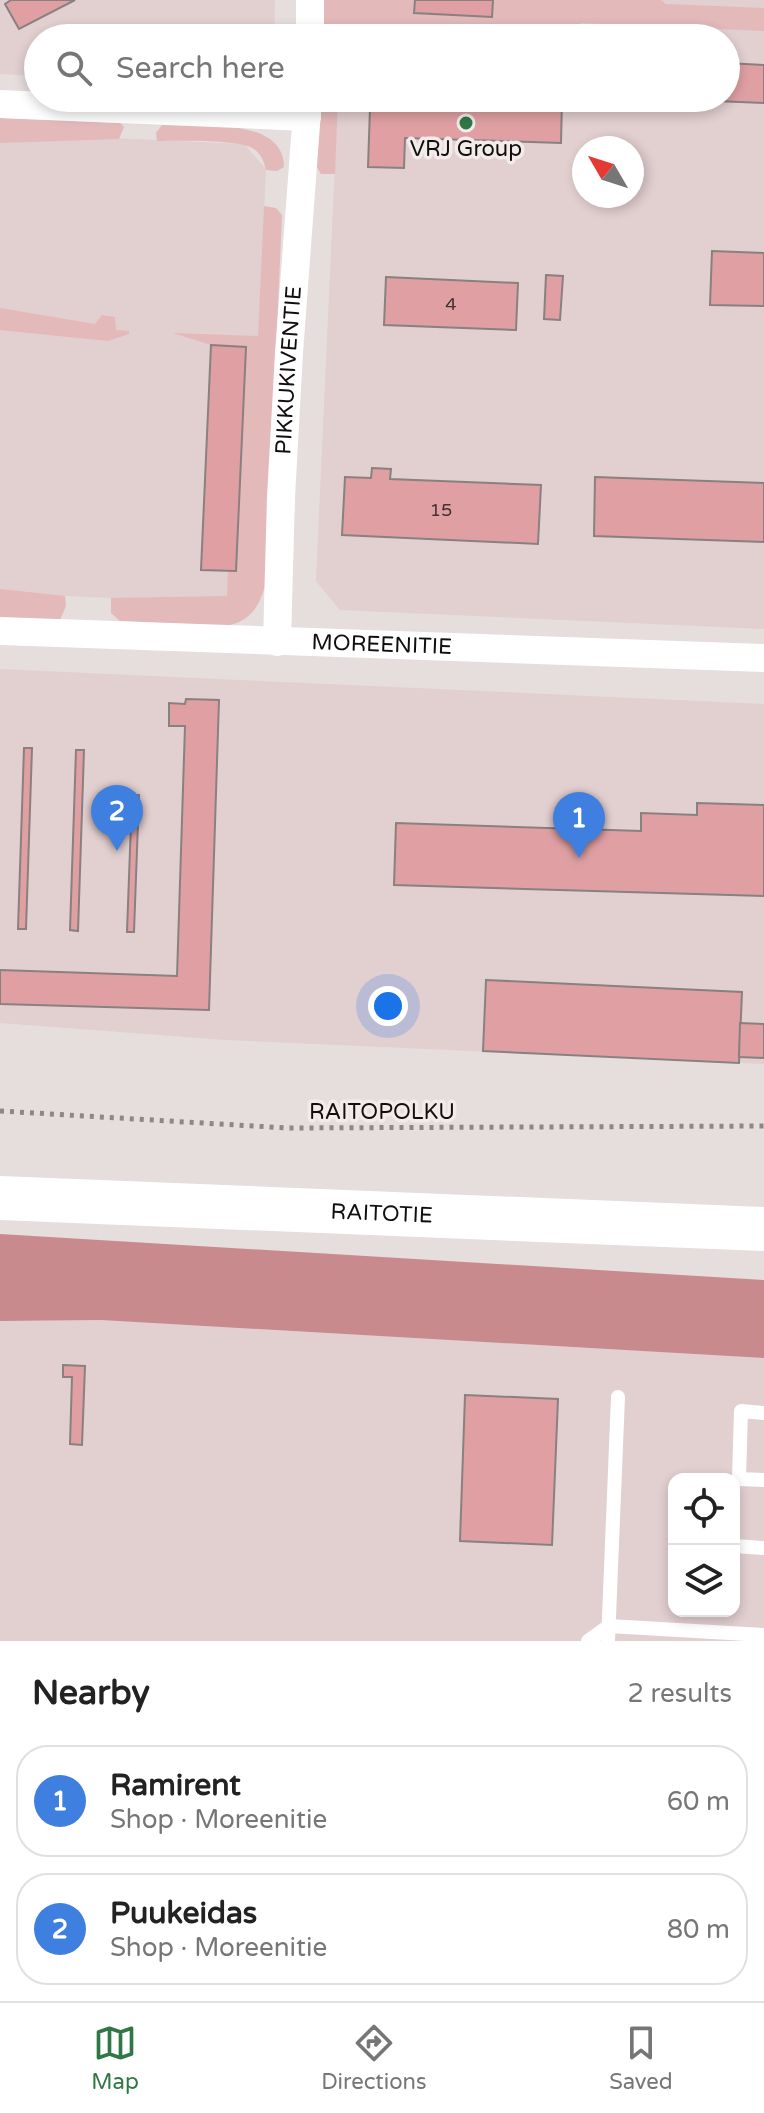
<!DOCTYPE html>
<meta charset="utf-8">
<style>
body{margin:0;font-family:"Varela Round",sans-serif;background:#f6f6f6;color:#222}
.controls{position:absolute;right:24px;bottom:24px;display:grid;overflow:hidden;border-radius:16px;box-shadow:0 4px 12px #0003}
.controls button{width:72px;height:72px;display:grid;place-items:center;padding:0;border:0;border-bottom:2px solid #e0e0e0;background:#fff;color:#222;font:40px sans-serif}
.compass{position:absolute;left:572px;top:136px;width:72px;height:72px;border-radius:50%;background:#fff;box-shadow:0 4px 12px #0003;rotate:309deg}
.you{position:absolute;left:388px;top:1006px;width:28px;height:28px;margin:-20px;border:6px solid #fff;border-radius:50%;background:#1a73e8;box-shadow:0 0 0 12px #1a73e833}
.badge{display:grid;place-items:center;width:52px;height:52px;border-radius:50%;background:#2f7845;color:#fff;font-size:26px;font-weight:700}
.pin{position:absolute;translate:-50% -66px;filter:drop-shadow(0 2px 4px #0008)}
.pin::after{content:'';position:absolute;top:42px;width:28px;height:24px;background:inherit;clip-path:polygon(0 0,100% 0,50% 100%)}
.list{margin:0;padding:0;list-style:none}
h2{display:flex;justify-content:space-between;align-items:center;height:104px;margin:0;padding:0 32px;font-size:34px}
h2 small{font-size:26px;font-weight:400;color:#767676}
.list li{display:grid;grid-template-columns:52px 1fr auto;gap:24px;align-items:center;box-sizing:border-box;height:112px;margin:0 16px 16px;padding:0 16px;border:2px solid #e0e0e0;border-radius:32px}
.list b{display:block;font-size:30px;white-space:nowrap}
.list p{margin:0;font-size:26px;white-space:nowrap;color:#767676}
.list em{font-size:26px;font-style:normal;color:#767676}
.icon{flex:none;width:44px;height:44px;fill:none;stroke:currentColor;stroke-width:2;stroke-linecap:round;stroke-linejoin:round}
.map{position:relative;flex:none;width:764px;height:1641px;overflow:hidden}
.search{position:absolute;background:#fff;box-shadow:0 4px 12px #0003;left:24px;right:24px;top:24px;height:88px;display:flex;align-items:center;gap:20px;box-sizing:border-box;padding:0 28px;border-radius:44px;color:#767676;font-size:30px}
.sheet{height:360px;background:#fff}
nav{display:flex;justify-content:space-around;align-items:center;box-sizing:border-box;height:112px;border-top:2px solid #e0e0e0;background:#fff;font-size:22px;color:#767676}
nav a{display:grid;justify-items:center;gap:4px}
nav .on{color:#2f7845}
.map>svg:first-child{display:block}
.built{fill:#e2cfd0;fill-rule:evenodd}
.green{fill:#e3b9ba}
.forest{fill:#c88a8d}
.building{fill:#e0a0a3;stroke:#898080;stroke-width:2}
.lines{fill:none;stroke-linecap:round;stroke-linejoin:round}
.path{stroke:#8d8787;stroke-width:5;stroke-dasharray:4 6;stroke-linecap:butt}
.service{stroke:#fff;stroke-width:14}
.minor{stroke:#fff;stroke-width:28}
.primary{stroke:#fff;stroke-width:44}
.poi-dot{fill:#2f7845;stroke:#f3eaea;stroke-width:3}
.labels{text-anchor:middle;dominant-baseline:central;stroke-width:7;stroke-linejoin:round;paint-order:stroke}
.number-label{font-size:18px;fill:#453233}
.poi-label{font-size:22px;fill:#110e0e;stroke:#f3eaea}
.street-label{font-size:22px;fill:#110e0e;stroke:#f3eaea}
</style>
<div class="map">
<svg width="764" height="1641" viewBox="0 0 764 1641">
<rect width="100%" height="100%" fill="#e6dddd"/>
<g class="built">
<path d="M0,0H275L274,38H38V76L0,74Z"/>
<path d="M343,0H764V629L340,610L316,581L338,98H726V38H342ZM584,148H632V196H584Z"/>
<path d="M0,133L244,144L266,169L247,581L223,603L0,593Z"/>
<path d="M0,669L764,704V1064L226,1040L0,1023Z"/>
<path d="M101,1320L764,1358V1641H0V1321ZM674,1479H734V1611H674Z"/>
</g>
<g class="green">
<path d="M322,0H661L666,4L764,8V31L581,23L580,38H342L326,34L322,30Z"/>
<path d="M319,98H338L335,174H321L315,164Z"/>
<path d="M0,118L120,123L124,127L119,139L0,143Z"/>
<path d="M162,125C197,127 284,116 284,167L277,171L266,170C264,162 262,155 254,149C240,139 178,141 157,141L156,133Z"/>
<path d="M264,206L276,208L282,215L266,581C261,605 250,623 224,626L120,621L111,613V598L227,596L228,571H236L246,347L211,345L173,333L258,336Z"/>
<path d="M0,308L95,324L102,315L115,317L116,330L129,331V334L108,341L0,330Z"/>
<path d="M0,589L65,596L66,606L60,620L0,618Z"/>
</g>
<path class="forest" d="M0,1234L764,1280V1358L101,1320L0,1321Z"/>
<g class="building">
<path d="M11,0H75L19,29L5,4Z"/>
<path d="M415,0H493L492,17L414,13Z"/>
<path d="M726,63L764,65V103L716,101V98H726Z"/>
<path d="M376,98L562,99L561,143L405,138L404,168L368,167L370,108H376Z"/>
<path d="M712,251L764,253V306L710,305Z"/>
<path d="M546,275L563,276L560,320L544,319Z"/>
<path d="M386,277L518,283L516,330L384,325Z"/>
<path d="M211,345L246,347L236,571L201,570Z"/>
<path d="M372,468L391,469L390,479L541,485L538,544L342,535L345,477L371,478Z"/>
<path d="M595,477L764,483V542L594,536Z"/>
<path d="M186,699L219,700L209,1010L0,1004V970L177,976L185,726H169V703L185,704Z"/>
<path d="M24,748H32L26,929H18Z"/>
<path d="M76,750H84L78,931L70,930Z"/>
<path d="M132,795H139L134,932H127Z"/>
<path d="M697,803L764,805V896L394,885L396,823L641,831V813L697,815Z"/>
<path d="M486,980L742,992L739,1063L483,1051Z"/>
<path d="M740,1023L764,1024V1058L739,1057Z"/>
<path d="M63,1365L85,1366L82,1445L70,1444L72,1377H63Z"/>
<path d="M465,1395L558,1399L552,1545L460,1541Z"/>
</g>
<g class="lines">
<path class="path" d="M0,1111L287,1128L764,1126"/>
<g class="service">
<path d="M764,1413L741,1411L739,1479L764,1480"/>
<path d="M734,1546L764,1548"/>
<path d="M588,1641L609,1626L764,1635"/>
<path d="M608,1641L618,1397"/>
</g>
<g class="minor">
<path d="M310,0V38"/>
<path d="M0,104L307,117"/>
<path id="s1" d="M0,631L764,658"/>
<path id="s2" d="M277,642L281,497L289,353L308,98"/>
</g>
<path class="primary" id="s3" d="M0,1198L764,1229"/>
</g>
<circle class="poi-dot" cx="466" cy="123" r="8"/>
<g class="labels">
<g class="number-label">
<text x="451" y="304">4</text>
<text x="441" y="510">15</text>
</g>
<g class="poi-label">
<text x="466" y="149">VRJ Group</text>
</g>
<g class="street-label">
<text stroke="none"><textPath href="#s2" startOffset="272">PIKKUKIVENTIE</textPath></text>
<text stroke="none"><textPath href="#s1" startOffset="382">MOREENITIE</textPath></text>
<text x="382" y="1112">RAITOPOLKU</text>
<text stroke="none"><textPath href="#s3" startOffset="382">RAITOTIE</textPath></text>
</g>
</g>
</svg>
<div class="controls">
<button><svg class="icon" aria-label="locate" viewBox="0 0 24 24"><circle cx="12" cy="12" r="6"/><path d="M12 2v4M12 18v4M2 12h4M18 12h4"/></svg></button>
<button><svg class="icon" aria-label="layers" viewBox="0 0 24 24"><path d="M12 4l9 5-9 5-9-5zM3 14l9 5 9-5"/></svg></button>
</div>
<svg class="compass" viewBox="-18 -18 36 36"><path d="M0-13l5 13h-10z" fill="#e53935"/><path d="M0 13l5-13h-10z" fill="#767676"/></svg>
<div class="you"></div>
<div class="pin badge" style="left:579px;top:858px;background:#3f7fe0">1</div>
<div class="pin badge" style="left:117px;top:851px;background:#3f7fe0">2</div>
<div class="search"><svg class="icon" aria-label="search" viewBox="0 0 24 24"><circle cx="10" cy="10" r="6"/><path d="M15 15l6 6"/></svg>Search here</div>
</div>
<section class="sheet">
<h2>Nearby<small>2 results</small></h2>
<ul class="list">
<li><span class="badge" style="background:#3f7fe0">1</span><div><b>Ramirent</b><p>Shop · Moreenitie</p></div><em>60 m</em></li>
<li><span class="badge" style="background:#3f7fe0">2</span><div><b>Puukeidas</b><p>Shop · Moreenitie</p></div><em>80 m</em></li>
</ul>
</section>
<nav>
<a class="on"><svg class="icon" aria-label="map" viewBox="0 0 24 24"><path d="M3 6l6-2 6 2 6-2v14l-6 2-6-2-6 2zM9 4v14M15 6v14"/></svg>Map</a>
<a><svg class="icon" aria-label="directions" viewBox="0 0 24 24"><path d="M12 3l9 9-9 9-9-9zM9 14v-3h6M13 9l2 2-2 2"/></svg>Directions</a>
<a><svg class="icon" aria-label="saved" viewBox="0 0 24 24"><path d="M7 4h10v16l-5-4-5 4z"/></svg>Saved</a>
</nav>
